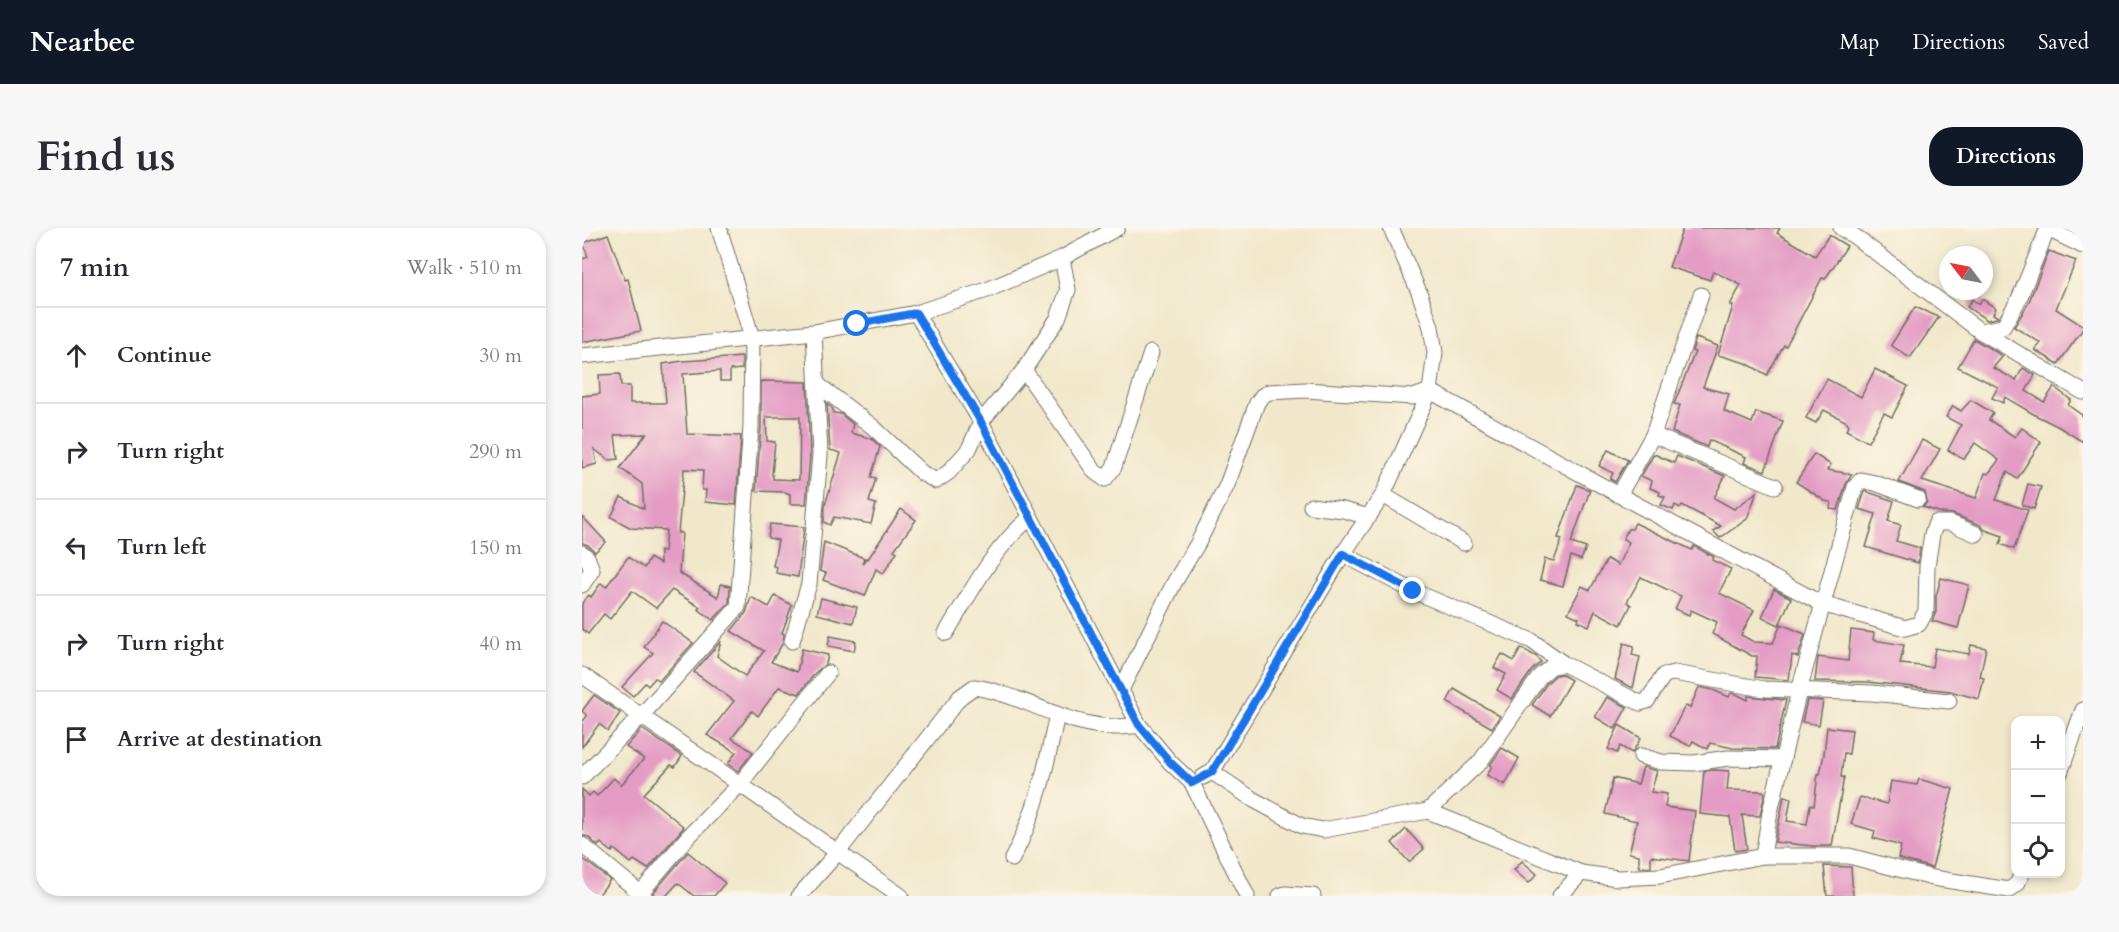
<!DOCTYPE html>
<meta charset="utf-8">
<style>
body{margin:0;font-family:Cardo,serif;background:#f7f7f7;color:#2b2b33}
.controls{position:absolute;right:18px;bottom:18px;display:grid;overflow:hidden;border-radius:12px;box-shadow:0 3px 9px #0003}
.controls button{width:54px;height:54px;display:grid;place-items:center;padding:0;border:0;border-bottom:2px solid #e1e1e2;background:#fff;color:#2b2b33;font:30px sans-serif}
.compass{position:absolute;left:1357px;top:18px;width:54px;height:54px;border-radius:50%;background:#fff;box-shadow:0 3px 9px #0003;rotate:302deg}
.stop{position:absolute;width:18px;height:18px;margin:-14px;border:4px solid #1a73e8;border-radius:50%;background:#fff}
.stop.end{background:#1a73e8;border-color:#fff;box-shadow:0 2px 6px #0008}
.list{margin:0;padding:0;list-style:none}
h2{display:flex;justify-content:space-between;align-items:center;height:78px;margin:0;padding:0 24px;font-size:26px}
h2 small{font-size:20px;font-weight:400;color:#7c7c81}
.list li{display:grid;grid-template-columns:39px 1fr auto;gap:18px;align-items:center;box-sizing:border-box;height:96px;padding:0 24px;border-top:2px solid #e1e1e2}
.list b{display:block;font-size:22px;white-space:nowrap}
.list em{font-size:20px;font-style:normal;color:#7c7c81}
.icon{flex:none;width:33px;height:33px;fill:none;stroke:currentColor;stroke-width:2;stroke-linecap:round;stroke-linejoin:round}
.map{position:relative;flex:none;width:1501px;height:668px;overflow:hidden;border-radius:24px}
header{display:flex;align-items:center;gap:36px;box-sizing:border-box;height:84px;padding:0 30px;background:#111827;color:#fff}
header strong{font-size:28px}
nav{display:flex;gap:33px;margin-inline-start:auto;font-size:21px}
.intro{display:flex;align-items:center;justify-content:space-between;box-sizing:border-box;height:144px;padding:0 36px}
h1{margin:0;font-size:42px}
.button{padding:15px 27px;border-radius:24px;background:#111827;color:#fff;font-size:21px;font-weight:700}
main{display:flex;gap:36px;padding:0 36px}
aside{flex:1;background:#fff;border-radius:24px;box-shadow:0 3px 9px #0003}
.map>svg:first-child{display:block}
.building{fill:#e49cc4;fill-rule:evenodd}
.lines{fill:none;stroke-linecap:round;stroke-linejoin:round}
.minor-casing{stroke:#706d63;stroke-width:17}
.minor{stroke:#fff;stroke-width:15}
.route{stroke:#1a73e8;stroke-width:8}
</style>
<header>
<strong>Nearbee</strong>
<nav><a>Map</a><a>Directions</a><a>Saved</a></nav>
</header>
<div class="intro"><h1>Find us</h1><a class="button">Directions</a></div>
<main>
<aside>
<h2>7 min<small>Walk · 510 m</small></h2>
<ul class="list">
<li><svg class="icon" aria-label="ahead" viewBox="0 0 24 24"><path d="M12 20V5M6 11l6-6 6 6"/></svg><div><b>Continue</b></div><em>30 m</em></li>
<li><svg class="icon" aria-label="right" viewBox="0 0 24 24"><path d="M7 20v-9h11M14 6l5 5-5 5"/></svg><div><b>Turn right</b></div><em>290 m</em></li>
<li><svg class="icon" aria-label="left" viewBox="0 0 24 24"><path d="M17 20v-9H6M10 6l-5 5 5 5"/></svg><div><b>Turn left</b></div><em>150 m</em></li>
<li><svg class="icon" aria-label="right" viewBox="0 0 24 24"><path d="M7 20v-9h11M14 6l5 5-5 5"/></svg><div><b>Turn right</b></div><em>40 m</em></li>
<li><svg class="icon" aria-label="arrive" viewBox="0 0 24 24"><path d="M6 21V4h12l-3 4 3 4H6"/></svg><div><b>Arrive at destination</b></div></li>
</ul>
</aside>
<div class="map">
<svg width="1501" height="668" viewBox="0 0 1501 668">
<rect width="100%" height="100%" fill="#fcf5e5"/>
<filter id="ink" filterUnits="userSpaceOnUse"><feTurbulence type="fractalNoise" baseFrequency=".0167" numOctaves="2"/><feDisplacementMap in="SourceGraphic" scale="12" xChannelSelector="R" yChannelSelector="G"/><feConvolveMatrix kernelMatrix="1 2 1 2 8 2 1 2 1" color-interpolation-filters="sRGB"/></filter>
<filter id="wash" filterUnits="userSpaceOnUse"><feTurbulence type="fractalNoise" baseFrequency=".008" numOctaves="4" result="noise"/><feDisplacementMap in="SourceGraphic" scale="24" xChannelSelector="R" yChannelSelector="G"/><feGaussianBlur stdDeviation="1.35" result="paint"/><feColorMatrix in="noise" values="0 0 0 0 0 0 0 0 0 0 0 0 0 0 0 0 0 1.4 0 .05"/><feComposite in="paint" operator="in"/></filter>
<g filter="url(#wash)">
<rect width="100%" height="100%" fill="#f1e8cb"/>
<g id="blocks">
<g class="building">
<path d="M1101,0H1198L1195,5L1233,28L1247,7L1265,18L1243,51L1240,50L1204,118L1202,117L1185,147L1164,135L1136,127L1151,78L1148,77L1159,57L1131,43L1128,52L1087,39Z"/>
<path d="M26,6L43,52L46,51L59,103L0,114V31L6,29L1,15Z"/>
<path d="M1467,23L1494,33L1474,81L1501,98V101L1476,136L1453,122L1459,115L1432,99L1446,76Z"/>
<path d="M1390,71L1397,76L1400,71L1414,80L1411,86L1416,89L1415,90L1405,92L1385,79Z"/>
<path d="M1333,79L1357,89L1328,130L1309,117Z"/>
<path d="M1114,110L1136,118L1121,159L1147,166L1142,183L1170,195L1174,184L1201,193L1183,243L1162,235L1164,229L1127,212L1125,219L1090,204L1098,177L1092,176L1113,124L1110,123Z"/>
<path d="M1392,111L1421,128L1411,140L1434,152L1441,140L1453,147L1444,163L1462,174L1472,159L1489,172L1486,177L1501,188V214L1477,199L1453,187L1423,169L1421,175L1410,170L1416,159L1376,139Z"/>
<path d="M160,129V141L148,142V153H138V143L101,146L105,206L159,208L154,277L123,274L124,262H120L121,242L102,241L96,305H100L97,345L136,369L139,356L148,358L147,375L131,392L116,381L118,379L90,362L74,380L50,363L28,391L22,386L6,406L0,401V375L7,367L9,369L19,355L24,359L46,329L62,340L68,330L78,336V323L82,324L84,302L49,300L29,289L39,269L62,281L60,256L38,240L64,206L33,207L36,231L27,232L12,221L15,236L0,240V168L18,166L17,147L38,146L39,158H48V175H84L81,136L101,133Z"/>
<path d="M1293,141L1326,158L1310,189L1302,185L1286,214L1264,202L1267,197L1265,194L1242,182L1234,195L1224,190L1245,151L1279,169Z"/>
<path d="M179,153L225,154L228,227L224,276H208V266L203,264L174,263L179,198ZM184,189H218L217,252L191,251V247H190L193,214L185,213Z"/>
<path d="M1389,172L1411,185L1407,192L1433,209L1440,200L1459,214L1435,251L1425,244L1414,272L1446,282L1432,321L1418,316L1421,308L1403,302L1398,297L1371,286L1360,285L1341,279L1345,274L1343,264L1317,254L1340,212L1358,221L1340,253L1394,270L1403,245L1406,246L1417,232L1393,215L1382,231L1366,222L1379,197L1364,189L1371,178L1379,183Z"/>
<path d="M245,176L251,181V185L259,186L271,196L269,205L290,211L298,219L289,249L294,250L287,274L294,276L289,296L252,289L248,297L242,294L243,277L259,225L248,222Z"/>
<path d="M1026,222L1046,232L1033,254L1028,251L1031,245L1017,238Z"/>
<path d="M1072,226L1092,235L1095,228L1143,248L1132,270L1152,281L1175,264L1165,291L1138,310L1131,303L1139,298L1100,277L1098,280L1093,277L1091,282L1079,277L1083,269L1077,267L1078,264L1068,260L1070,253L1059,248Z"/>
<path d="M1232,226L1249,237L1245,242L1270,246L1264,256L1256,282L1248,281L1249,274L1243,273L1214,254Z"/>
<path d="M1446,256L1459,259L1452,281L1440,277Z"/>
<path d="M995,257L1008,262L989,315L1004,320L999,332L989,328L981,358L958,352L963,331L972,333L980,311L976,310Z"/>
<path d="M1283,263L1312,273L1306,293L1319,297L1314,313L1338,320L1336,335L1284,319L1294,286L1277,281Z"/>
<path d="M319,281L334,292L312,322L315,324L301,346L294,341L283,368L241,352L244,345L238,343L242,314L282,330L280,336L284,330L286,331Z"/>
<path d="M0,288L24,314L13,324L6,317L0,315Z"/>
<path d="M1053,295L1110,322L1112,318L1132,329L1130,332L1149,341L1137,365L1172,382L1159,407L1172,414L1191,415L1199,396L1223,406L1216,429L1210,427L1207,452L1173,449L1175,428H1170L1130,406L1135,394L1109,382L1107,387L1093,381L1099,368L1059,349L1045,374L1049,377L1039,397L1013,383L1007,398L996,393L997,390L986,385L1000,358L1008,362L1025,331L1036,337L1047,314L1041,311L1046,301H1050Z"/>
<path d="M188,296L222,299L216,349L194,345L195,339L191,338L196,312L186,310Z"/>
<path d="M1359,350L1387,357L1376,400L1350,393L1354,384V368Z"/>
<path d="M1192,361L1209,370L1197,397L1180,389Z"/>
<path d="M193,368L210,377L200,405L202,406L201,415L189,434L215,444L220,421L246,427L244,436L233,445L217,466L197,459L176,488L170,483L150,510L171,524L156,543L146,536L154,524L125,507L152,473L112,444L139,413L135,428L163,448L182,423L149,403L164,385L169,369L187,379Z"/>
<path d="M239,370L275,379L271,395L235,386Z"/>
<path d="M80,393L111,415L77,453L73,450L66,458L63,455L51,468L40,459L71,425L62,419Z"/>
<path d="M1269,402L1292,405L1291,412L1322,417L1318,436L1350,439L1353,420L1387,426L1389,417L1404,420L1398,449L1402,450L1397,471L1368,463L1286,454L1233,453L1236,429L1266,433Z"/>
<path d="M248,408L274,413L272,423L246,418Z"/>
<path d="M1042,415L1052,418L1050,427L1058,429L1051,460L1033,451Z"/>
<path d="M939,420L955,429L959,434L950,442L930,471L915,462L924,446L912,440L920,426L932,433Z"/>
<path d="M979,446L989,452L968,488L950,477L965,455L974,447Z"/>
<path d="M1117,459L1131,462L1147,469L1149,465L1154,466L1166,472V468L1204,472L1193,521L1151,520L1128,515L1125,521L1111,513L1108,518L1088,508L1103,478L1108,480Z"/>
<path d="M872,461L918,488L910,500L865,474Z"/>
<path d="M12,467L38,485L26,503L17,496L0,519V494L5,488L0,483Z"/>
<path d="M1025,469L1045,479L1033,501L1013,489Z"/>
<path d="M1225,472L1241,473L1237,497L1220,494Z"/>
<path d="M1037,497L1059,510L1050,525L1038,518L1035,525L1026,521Z"/>
<path d="M1245,499L1270,502L1267,526L1262,525L1259,549H1262L1250,618H1231L1193,614L1202,568L1209,570L1205,593L1225,596L1228,577L1232,578L1236,546H1238L1242,526Z"/>
<path d="M60,501L100,528L93,539L89,537L62,566L102,599L66,641L52,632L49,635L32,621L30,624L19,615L16,618L6,609L0,607V561L7,568L11,564L15,568L32,550L39,557L62,531L44,519Z"/>
<path d="M920,520L937,530L923,557L905,547L910,538L908,537Z"/>
<path d="M1061,539L1075,543L1069,564L1085,566L1083,579L1113,583L1107,633L1069,628V639H1057V627L1047,625L1055,593L1023,586L1031,550L1056,556Z"/>
<path d="M1133,542L1147,543L1145,562L1181,563L1183,565L1178,588L1160,587L1165,621L1153,623L1148,589L1118,586L1122,543Z"/>
<path d="M1337,551L1371,561L1350,640L1318,631L1316,630L1319,618L1291,610L1293,603L1269,596L1278,569L1305,576L1309,553L1335,557Z"/>
<path d="M824,601L842,621L827,634L810,615Z"/>
<path d="M106,624L143,655L132,668H112L96,655L84,668H73L71,665Z"/>
<path d="M0,630L28,652L16,668H0Z"/>
<path d="M940,633L955,646L947,655L932,642Z"/>
<path d="M1242,638L1269,639L1271,668H1245Z"/>
</g>
</g>
</g>
<g filter="url(#ink)">
<use href="#blocks" fill-opacity="0" stroke="#706d63" stroke-width="1.5"/>
<g class="lines">
<g class="minor-casing">
<g id="minor">
<path d="M1259,0L1272,8L1398,103L1501,164"/>
<path d="M1466,1L1501,18"/>
<path d="M334,85L399,194L557,497L588,534L610,555L665,668"/>
<path d="M1398,103L1421,99L1437,71L1466,0"/>
<path d="M0,128L232,104L334,85L405,62L480,30L535,0"/>
<path d="M442,142L513,244L523,251L532,239L569,125"/>
<path d="M235,156L291,199L340,245L354,253L367,244L387,221L399,194L442,142L476,90L486,62L480,30"/>
<path d="M1071,207L1193,258"/>
<path d="M801,267L882,315"/>
<path d="M1037,267L1071,207L1119,67"/>
<path d="M729,278L761,282L787,289"/>
<path d="M0,325L5,329L10,342L0,357"/>
<path d="M761,326L831,363L950,413L982,436"/>
<path d="M364,405C389,364 411,320 448,290"/>
<path d="M210,413L227,356L238,227L232,104"/>
<path d="M0,447L319,668"/>
<path d="M539,462L592,355L616,315L645,257L675,175L680,168L687,164L723,162L831,169L848,163L1037,267L1240,376L1323,400L1337,396L1344,383L1345,338L1350,306L1354,295H1368L1394,306"/>
<path d="M1059,528L1079,534L1112,535L1146,530L1201,531"/>
<path d="M630,544L672,572L720,598L741,602L846,583L999,645L1036,650L1078,648L1181,628H1267L1351,650L1427,662L1435,656L1440,646"/>
<path d="M1478,545L1501,482"/>
<path d="M0,549L60,487L156,379L169,198L170,110L137,0"/>
<path d="M621,549L630,544L761,326L801,267L848,163L853,125L849,99L837,64L809,0"/>
<path d="M846,583L898,534L958,448L970,438L982,436L1058,475L1065,473L1082,447L1092,445L1182,461L1290,465L1367,473"/>
<path d="M0,617L62,668"/>
<path d="M1181,628L1188,584L1217,463L1273,259L1279,252L1293,255L1336,271"/>
<path d="M430,631C454,586 465,536 475,486"/>
<path d="M56,668L105,610L157,557L246,445"/>
<path d="M217,668L256,624L378,469L392,459C440,466 484,499 534,499C542,499 550,498 557,497"/>
<path d="M698,668L703,666L731,668"/>
<path d="M978,668L999,645"/>
</g>
</g>
<use href="#minor" class="minor"/>
</g>
</g>
<g class="lines" filter="url(#ink)">
<path class="route" d="M275,96L334,85L399,194L557,497L588,534L610,555L630,544L761,326L831,363"/>
</g>
</svg>
<div class="controls">
<button>+</button>
<button>−</button>
<button><svg class="icon" aria-label="locate" viewBox="0 0 24 24"><circle cx="12" cy="12" r="6"/><path d="M12 2v4M12 18v4M2 12h4M18 12h4"/></svg></button>
</div>
<svg class="compass" viewBox="-18 -18 36 36"><path d="M0-13l5 13h-10z" fill="#e53935"/><path d="M0 13l5-13h-10z" fill="#7c7c81"/></svg>
<div class="stop" style="left:275px;top:96px"></div>
<div class="stop end" style="left:831px;top:363px"></div>
</div>
</main>
